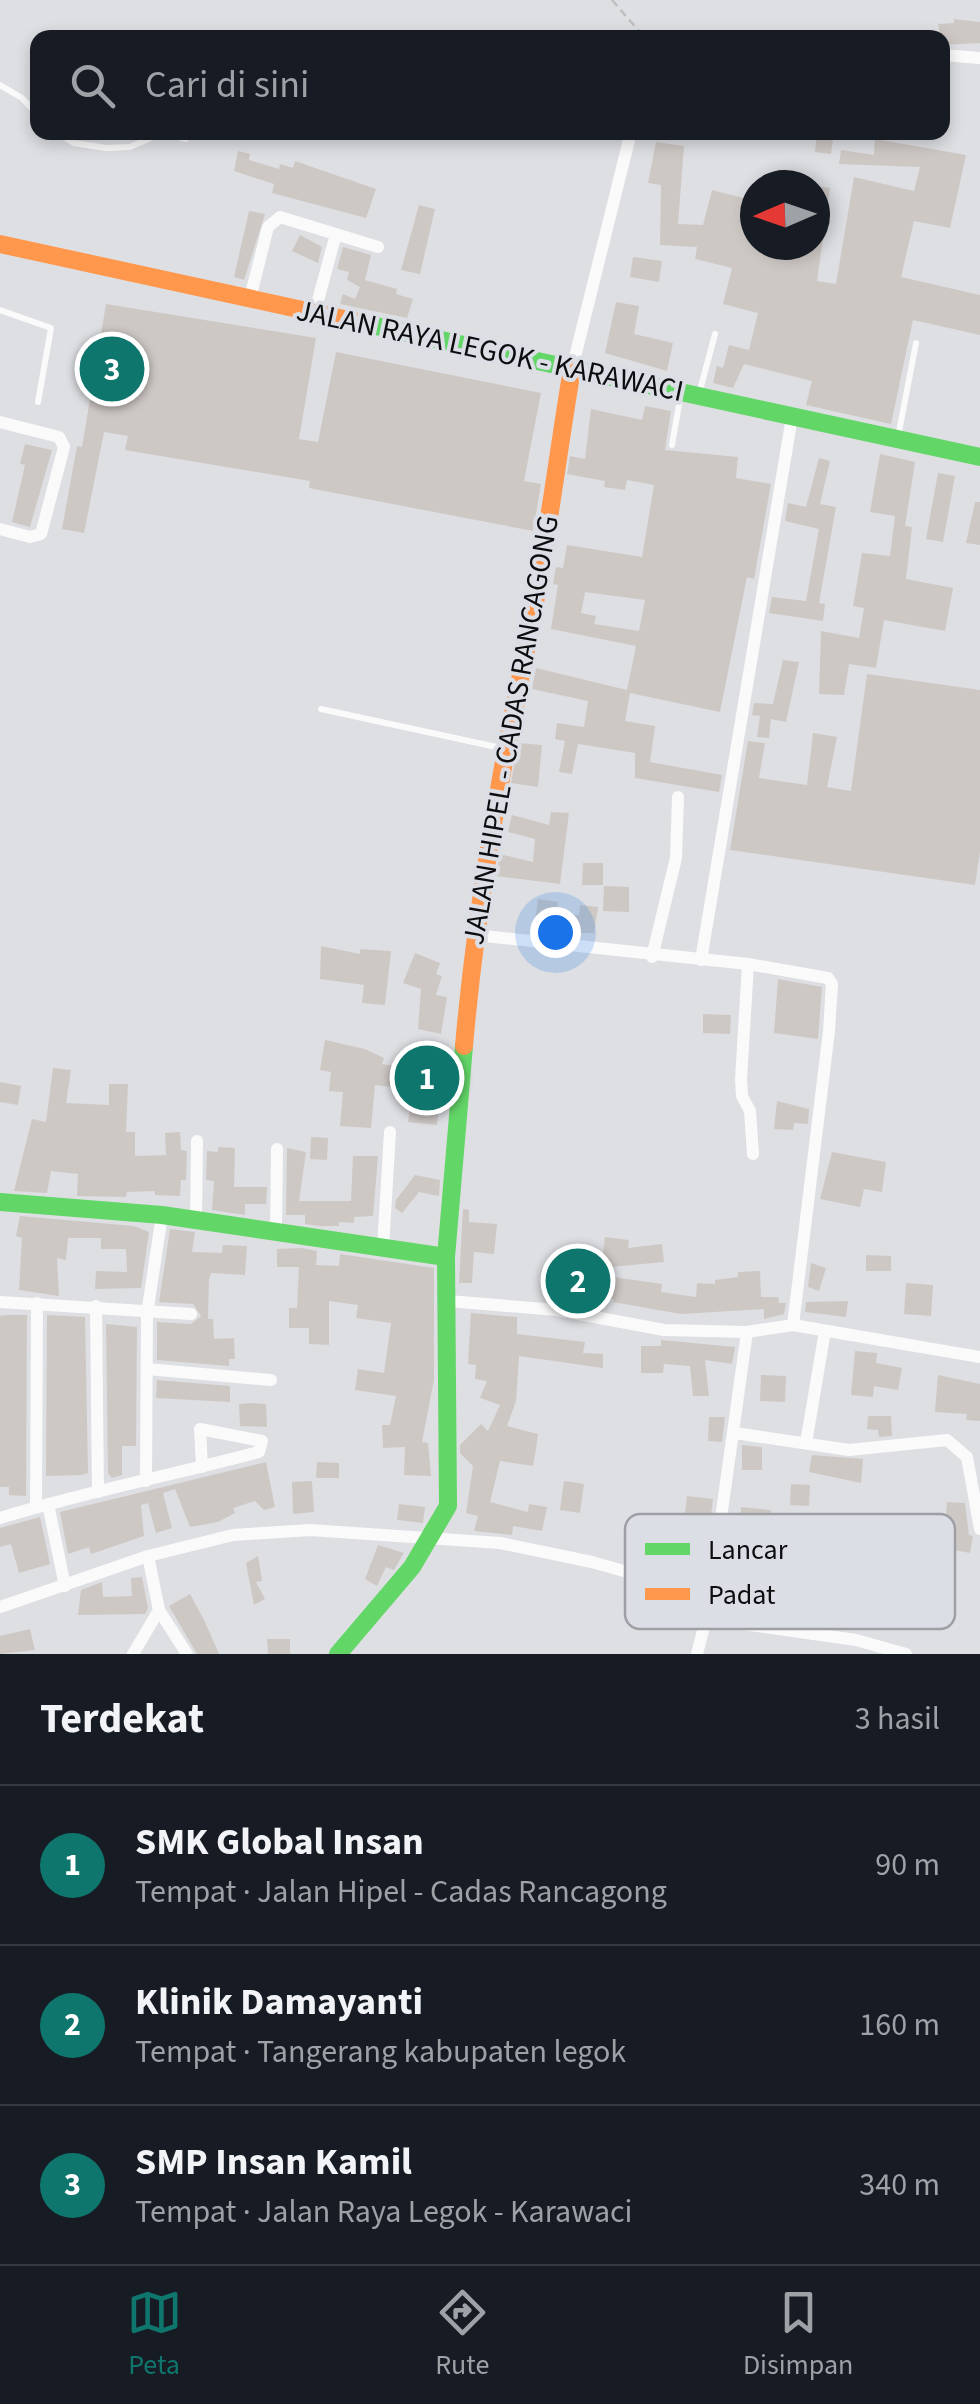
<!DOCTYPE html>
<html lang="id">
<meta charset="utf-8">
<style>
body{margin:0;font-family:"Source Sans 3",sans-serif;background:#242831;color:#f1f3f6}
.compass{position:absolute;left:740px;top:170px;width:90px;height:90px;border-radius:50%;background:#171b24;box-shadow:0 5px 15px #0003;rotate:268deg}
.you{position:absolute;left:555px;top:932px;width:35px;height:35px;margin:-25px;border:8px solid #fff;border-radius:50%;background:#1a73e8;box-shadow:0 0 0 15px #1a73e833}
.badge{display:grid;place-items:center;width:65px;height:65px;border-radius:50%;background:#0f766e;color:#fff;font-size:32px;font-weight:700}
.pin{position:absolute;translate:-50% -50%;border:5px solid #fff;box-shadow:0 2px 10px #0006}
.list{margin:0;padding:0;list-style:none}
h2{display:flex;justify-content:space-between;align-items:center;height:130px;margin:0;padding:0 40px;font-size:42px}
h2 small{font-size:32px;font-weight:400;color:#9ea1a6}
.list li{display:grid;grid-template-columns:65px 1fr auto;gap:30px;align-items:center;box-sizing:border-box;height:160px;padding:0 40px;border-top:2px solid #363941}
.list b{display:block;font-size:38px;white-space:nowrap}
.list p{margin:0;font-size:32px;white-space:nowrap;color:#9ea1a6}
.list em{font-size:32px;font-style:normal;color:#9ea1a6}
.icon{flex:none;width:55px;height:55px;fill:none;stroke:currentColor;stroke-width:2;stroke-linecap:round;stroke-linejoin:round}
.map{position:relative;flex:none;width:980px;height:1654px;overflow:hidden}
.search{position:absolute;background:#171b24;box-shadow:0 5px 15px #0003;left:30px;right:30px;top:30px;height:110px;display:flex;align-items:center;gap:25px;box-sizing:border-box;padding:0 35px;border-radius:20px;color:#9ea1a6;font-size:38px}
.sheet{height:610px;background:#171b24}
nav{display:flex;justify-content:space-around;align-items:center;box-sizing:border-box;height:140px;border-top:2px solid #363941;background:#171b24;font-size:28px;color:#9ea1a6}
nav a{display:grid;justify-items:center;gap:5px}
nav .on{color:#0f766e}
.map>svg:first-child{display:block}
.building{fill:#cec8c5;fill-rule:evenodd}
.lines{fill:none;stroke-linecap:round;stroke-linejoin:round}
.path{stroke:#bfbfc1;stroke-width:2.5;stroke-dasharray:8 5;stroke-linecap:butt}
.lane{stroke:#fafafb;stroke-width:6}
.street{stroke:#fafafb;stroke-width:12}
.fast{stroke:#63d668;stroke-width:18}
.slow{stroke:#ff974d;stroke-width:18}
.labels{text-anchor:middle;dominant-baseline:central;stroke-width:8;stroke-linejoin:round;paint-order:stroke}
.street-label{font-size:30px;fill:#0d0d10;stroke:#dcdee5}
.key{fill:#dcdee5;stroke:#9e9fa5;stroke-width:2.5}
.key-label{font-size:28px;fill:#0d0d10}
</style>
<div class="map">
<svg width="980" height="1654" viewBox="0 0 980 1654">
<rect width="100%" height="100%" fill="#dedfe3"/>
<g class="building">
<path d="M954,19L980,22V43L942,45L938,24L954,23Z"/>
<path d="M817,132H834L831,154L815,152Z"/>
<path d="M875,139L966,155L950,228L914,221L901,277L980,295V335L913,320L891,424L806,405L812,381L744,364L733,388L713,383L717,366L723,368L729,345L749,350L758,313L723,304L732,268L695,259L697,247L660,245L661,185L648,183L656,142L684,146L678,224L703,225L712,190L755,201V245H816L815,186L830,188L817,281L836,284L854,177L914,191L920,167L839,164L841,150L874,155Z"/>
<path d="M238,151L250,154L249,160L279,169L280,164L293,168L295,161L376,189L366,218L272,193L274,184L234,171Z"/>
<path d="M419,205L435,209L420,274L401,270Z"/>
<path d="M249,211L265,214L244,280L234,277Z"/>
<path d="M300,235L322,247L318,263L292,251Z"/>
<path d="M343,247L371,255L365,280L397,289L396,294L413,299L407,318L340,304L343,294L355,299L360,287L347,280L349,272L337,269Z"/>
<path d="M633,257L662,261L659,282L630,277Z"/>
<path d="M616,302L639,306L634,334L673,343L667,371L605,353Z"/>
<path d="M106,304L316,338L299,439L318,442L336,352L541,393L524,481L541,484L533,531L309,488L310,481L125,450L128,436L104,432L84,533L62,529L77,446L82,447Z"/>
<path d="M645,406L671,411L665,450L738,457L736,478L771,484L754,579L747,577L720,712L630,693L625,721L655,726L650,762L722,775L719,792L635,778V753L578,744L572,774L559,772L565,741L555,739L557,723L584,727L588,701L532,689L536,668L627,690L636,646L551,629L558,585L553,584L556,567L563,568L567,545L642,557L654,485L627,480L625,490L604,487L605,481L567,474L570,456L585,459L591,409L642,420ZM585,592L645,600L639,631L594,624L596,616L581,613Z"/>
<path d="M25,444L52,450L30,527L12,522L25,465L20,464Z"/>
<path d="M880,454L915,462L905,526L912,527L906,579L953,588L945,631L884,620L876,668L849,664L844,695L819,694L821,631L859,638L864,608L853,606L862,553L890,556L895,516L870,512Z"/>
<path d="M819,458L830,461L820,504L836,507L819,603L825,604L823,621L769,613L772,597L806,601L819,529L785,521L788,503L806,507Z"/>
<path d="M938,473L955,476L943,542L926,539Z"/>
<path d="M975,502H980V545L966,543Z"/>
<path d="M783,660L799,662L786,722L771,719L769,738L757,737L760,716L752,715L754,703L773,704Z"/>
<path d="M867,674L980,690V852L975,885L730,850L748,741L765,743L759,778L807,785L813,733L837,737L827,787L851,791Z"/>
<path d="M518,743L542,745L538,787L511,783Z"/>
<path d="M551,812L569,813L560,884L496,876L500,854L533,862L535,839L508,832L512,815L549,825Z"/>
<path d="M583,863H603V885H582Z"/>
<path d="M604,886L629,887V912L603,911Z"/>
<path d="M538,899L558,902L557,913L579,915L580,905L598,907L594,933H554L534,927Z"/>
<path d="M321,946L360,954V949L391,951L385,1005L362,1003L364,985L320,979Z"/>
<path d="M415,953L440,963L436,974L442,976L436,995L447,997L441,1034L418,1029L421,989L403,983Z"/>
<path d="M778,979L822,987L818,1039L774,1033Z"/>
<path d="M703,1014L731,1015L730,1034L703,1033Z"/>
<path d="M325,1040L365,1049L384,1058L382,1064L395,1066L392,1087L375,1085L371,1128L340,1126L343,1092L329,1091L331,1072L320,1070Z"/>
<path d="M417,1061L443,1068L434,1106H439L437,1125L408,1122Z"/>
<path d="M53,1068L71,1070L66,1103L109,1105V1084H128L126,1132H135V1156L166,1155L165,1133L180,1132L181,1150L187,1151L186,1180H181L180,1196L155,1195V1191L127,1192L126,1197L77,1196L78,1174L51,1171L47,1193L14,1191L32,1119L46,1122Z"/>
<path d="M0,1082L21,1086L18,1105L0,1102Z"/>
<path d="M777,1101L809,1109L808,1124L794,1123L793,1130L774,1129Z"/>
<path d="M311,1137L328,1138L327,1160L310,1159Z"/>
<path d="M218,1147L235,1148L234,1187H267L266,1204H245V1215L212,1210L214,1181L206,1180L207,1151L218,1152Z"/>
<path d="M287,1148L306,1152L299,1201H351L353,1156H378L373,1216L354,1217V1223L339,1222V1226H320L305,1224V1215H286Z"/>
<path d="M832,1152L886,1162L882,1192L864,1189L860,1207L820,1199Z"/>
<path d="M415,1175L440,1180L439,1196L419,1192L402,1213L395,1208L396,1200Z"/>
<path d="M463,1209L469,1210V1222L497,1224L494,1254L474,1252L472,1283H459Z"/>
<path d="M20,1216L134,1226L149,1232L141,1288L95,1289L96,1271L127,1272L126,1249H101V1238H68L66,1260L57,1258L59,1296L19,1290L22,1238L16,1236Z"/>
<path d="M170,1229L195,1232L192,1252L222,1253L223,1245L247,1246L245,1275L211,1273L209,1279L208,1319H213L214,1339L234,1338L235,1359H229V1366L157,1360V1322L191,1324L201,1316L193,1304L159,1302Z"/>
<path d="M605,1237L629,1240L628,1248L662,1244L664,1262L601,1268Z"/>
<path d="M302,1248L317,1251L316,1265L339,1266L340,1254L434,1268V1380L422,1442L428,1443L431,1476L404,1475L405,1447L383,1448L382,1425H390L396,1396L355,1390L358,1369L384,1373L391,1323L356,1318L358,1305L329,1301V1345L309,1344V1328H289V1308H297L299,1267H277V1249Z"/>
<path d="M866,1255L891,1256V1271H866Z"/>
<path d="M565,1262L585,1266V1273L662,1284L661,1292L696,1297L697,1283L715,1284V1280L738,1277V1272L760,1271L761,1297H778L779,1303H786L784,1314L764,1319V1309L681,1314L613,1302L614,1299L560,1294Z"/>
<path d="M811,1263L826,1268L819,1291L808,1287Z"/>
<path d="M906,1283L933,1285L931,1316L904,1314Z"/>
<path d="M848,1301L846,1317L805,1312L806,1302Z"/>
<path d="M471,1313L517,1317V1334L585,1342L583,1353L603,1354V1368L519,1356L516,1401L507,1426L538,1434L536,1449L533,1466L500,1461L490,1502L528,1512L529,1504L547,1507L542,1531L513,1526L512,1535L474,1531L478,1516L466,1513L473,1466L460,1453V1445L481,1424L488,1431L500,1405L480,1398L487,1381L475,1379L476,1365L468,1364Z"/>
<path d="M8,1315H27L26,1496L9,1495V1487H0V1316Z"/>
<path d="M47,1315L85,1317L88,1473L82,1475L46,1476Z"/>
<path d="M106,1324L137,1327L136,1446H122V1475L112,1478L108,1473Z"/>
<path d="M661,1340L735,1347L732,1364L705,1360L709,1396H693L690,1366L664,1364L663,1373H641V1346H661Z"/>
<path d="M855,1351L877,1353L876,1363L902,1368L898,1390L874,1386L873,1397L851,1395Z"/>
<path d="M761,1375L786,1376L785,1402L760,1401Z"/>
<path d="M938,1375L980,1384V1421L966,1420L967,1414L935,1412Z"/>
<path d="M157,1380L230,1386V1402L156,1398Z"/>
<path d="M251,1403L266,1404L267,1427L240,1426L239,1404Z"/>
<path d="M868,1416H891L892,1436L879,1437L878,1430L867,1429Z"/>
<path d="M709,1417H725L722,1442L708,1441Z"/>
<path d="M742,1445L762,1447V1470H742Z"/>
<path d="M812,1455L863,1459L861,1483L809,1472Z"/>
<path d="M266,1462L275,1507L264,1510L255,1501L233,1508L235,1513L218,1522L190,1527L175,1489L163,1493L172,1528L156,1533L148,1503L141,1505L144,1536L91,1554L89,1547L68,1554L60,1512Z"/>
<path d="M317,1462L339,1463V1478H316Z"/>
<path d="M312,1481L314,1512L293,1514L292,1482Z"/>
<path d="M564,1481L584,1484L580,1513L560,1510Z"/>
<path d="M791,1484L810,1485L809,1506L790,1505Z"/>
<path d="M687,1496L713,1499L711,1516L685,1514Z"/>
<path d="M947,1502L965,1503L969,1535L973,1536L970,1553L943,1548Z"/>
<path d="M399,1504L425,1507L423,1523L397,1520Z"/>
<path d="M741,1507L771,1510L769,1529L800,1530V1544H819L808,1590L775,1592L776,1582L740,1578Z"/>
<path d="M40,1517L50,1564L19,1573L11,1544L0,1547V1528Z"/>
<path d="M378,1545L404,1553L394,1570L386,1567L377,1586L365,1579Z"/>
<path d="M258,1556L262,1581L256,1582L265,1599L254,1605L246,1563Z"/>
<path d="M142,1577L148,1608L145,1614L78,1615L81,1590L102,1582L103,1597L132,1596L131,1578Z"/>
<path d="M190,1594L205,1622L219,1654H197L169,1606Z"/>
<path d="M30,1629L35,1650L0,1654V1636Z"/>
<path d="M267,1639H290V1654H268Z"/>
</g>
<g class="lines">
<path class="path" d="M612,0L645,38"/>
<g class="lane">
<path d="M0,85L22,98L38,115"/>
<path d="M56,132L74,143L106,148L130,147L162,133L186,139"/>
<path d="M0,310L51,328L38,402"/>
<path d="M700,390L715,334"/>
<path d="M898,437L916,343"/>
<path d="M672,445L681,393"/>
<path d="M321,709L501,748"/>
</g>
<g class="street">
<path d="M708,38H765"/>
<path d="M942,55L980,58"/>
<path d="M250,298L268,227L280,217L378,247"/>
<path d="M314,315L336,234"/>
<path d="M572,369L631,132"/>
<path d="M0,422L59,437L64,447L41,534L30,537L0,529"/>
<path d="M475,935L748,964L828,978L832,984L829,1031L793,1325"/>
<path d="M652,957L676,858L678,797"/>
<path d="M701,960L792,417"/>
<path d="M748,964L741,1080L742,1096L750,1111L753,1154"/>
<path d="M196,1220L197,1141"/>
<path d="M276,1231L277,1149"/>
<path d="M383,1248L390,1132"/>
<path d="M448,1301L557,1310L664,1330L747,1332L793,1325L980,1357"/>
<path d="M0,1302L191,1314"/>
<path d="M96,1306L98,1492"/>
<path d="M147,1369L271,1380"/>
<path d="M735,1433L849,1450L947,1440L967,1457L980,1529"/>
<path d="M806,1443L825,1331"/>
<path d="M146,1481L147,1314L162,1215"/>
<path d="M48,1504L65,1586"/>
<path d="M36,1507L37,1303"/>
<path d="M0,1518C85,1492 173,1475 259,1452L262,1441L200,1429L202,1467"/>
<path d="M148,1556L159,1610L187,1654"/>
<path d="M0,1607L148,1556L233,1535L310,1530L500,1543L592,1562L652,1579L736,1623L856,1640L906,1654"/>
<path d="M812,1634C819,1600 817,1534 853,1520"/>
<path d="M133,1654L159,1610"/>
<path d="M697,1654L708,1611L747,1332"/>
</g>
<g class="fast">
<path d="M367,324L980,457"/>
<path d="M0,1202L162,1215L446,1257"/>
<path d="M338,1654L412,1567L448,1506L446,1257L464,1046"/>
</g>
<g class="slow">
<path d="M0,244L367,324"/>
<path d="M464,1046C476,908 500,775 528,640C546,550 557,459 572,369"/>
</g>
</g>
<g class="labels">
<g class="street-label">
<text transform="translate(490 351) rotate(12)">JALAN RAYA LEGOK - KARAWACI</text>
<text transform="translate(511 730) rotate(-80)">JALAN HIPEL - CADAS RANCAGONG</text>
</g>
</g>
<rect x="625" y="1514" width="330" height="115" rx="15" class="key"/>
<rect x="645" y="1543" width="45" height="12" fill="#63d668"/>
<rect x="645" y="1588" width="45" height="12" fill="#ff974d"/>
<g class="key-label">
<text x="708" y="1559">Lancar</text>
<text x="708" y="1604">Padat</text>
</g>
</svg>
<svg class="compass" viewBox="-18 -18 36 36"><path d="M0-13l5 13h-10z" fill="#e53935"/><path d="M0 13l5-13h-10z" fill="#9ea1a6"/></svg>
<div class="you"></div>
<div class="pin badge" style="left:427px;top:1078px">1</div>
<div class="pin badge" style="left:578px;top:1281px">2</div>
<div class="pin badge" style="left:112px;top:369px">3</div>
<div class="search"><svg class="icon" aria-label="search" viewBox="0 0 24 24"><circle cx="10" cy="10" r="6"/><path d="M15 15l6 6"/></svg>Cari di sini</div>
</div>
<section class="sheet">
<h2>Terdekat<small>3 hasil</small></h2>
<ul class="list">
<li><span class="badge">1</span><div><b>SMK Global Insan</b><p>Tempat · Jalan Hipel - Cadas Rancagong</p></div><em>90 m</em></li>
<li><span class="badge">2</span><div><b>Klinik Damayanti</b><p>Tempat · Tangerang kabupaten legok</p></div><em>160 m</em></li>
<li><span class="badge">3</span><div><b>SMP Insan Kamil</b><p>Tempat · Jalan Raya Legok - Karawaci</p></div><em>340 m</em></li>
</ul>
</section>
<nav>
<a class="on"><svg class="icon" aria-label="map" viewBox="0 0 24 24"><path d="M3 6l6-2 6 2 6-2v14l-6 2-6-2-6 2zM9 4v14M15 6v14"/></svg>Peta</a>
<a><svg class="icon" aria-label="directions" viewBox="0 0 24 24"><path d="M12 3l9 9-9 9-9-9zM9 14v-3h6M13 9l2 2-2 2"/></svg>Rute</a>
<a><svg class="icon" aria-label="saved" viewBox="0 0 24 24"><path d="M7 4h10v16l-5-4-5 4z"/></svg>Disimpan</a>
</nav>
